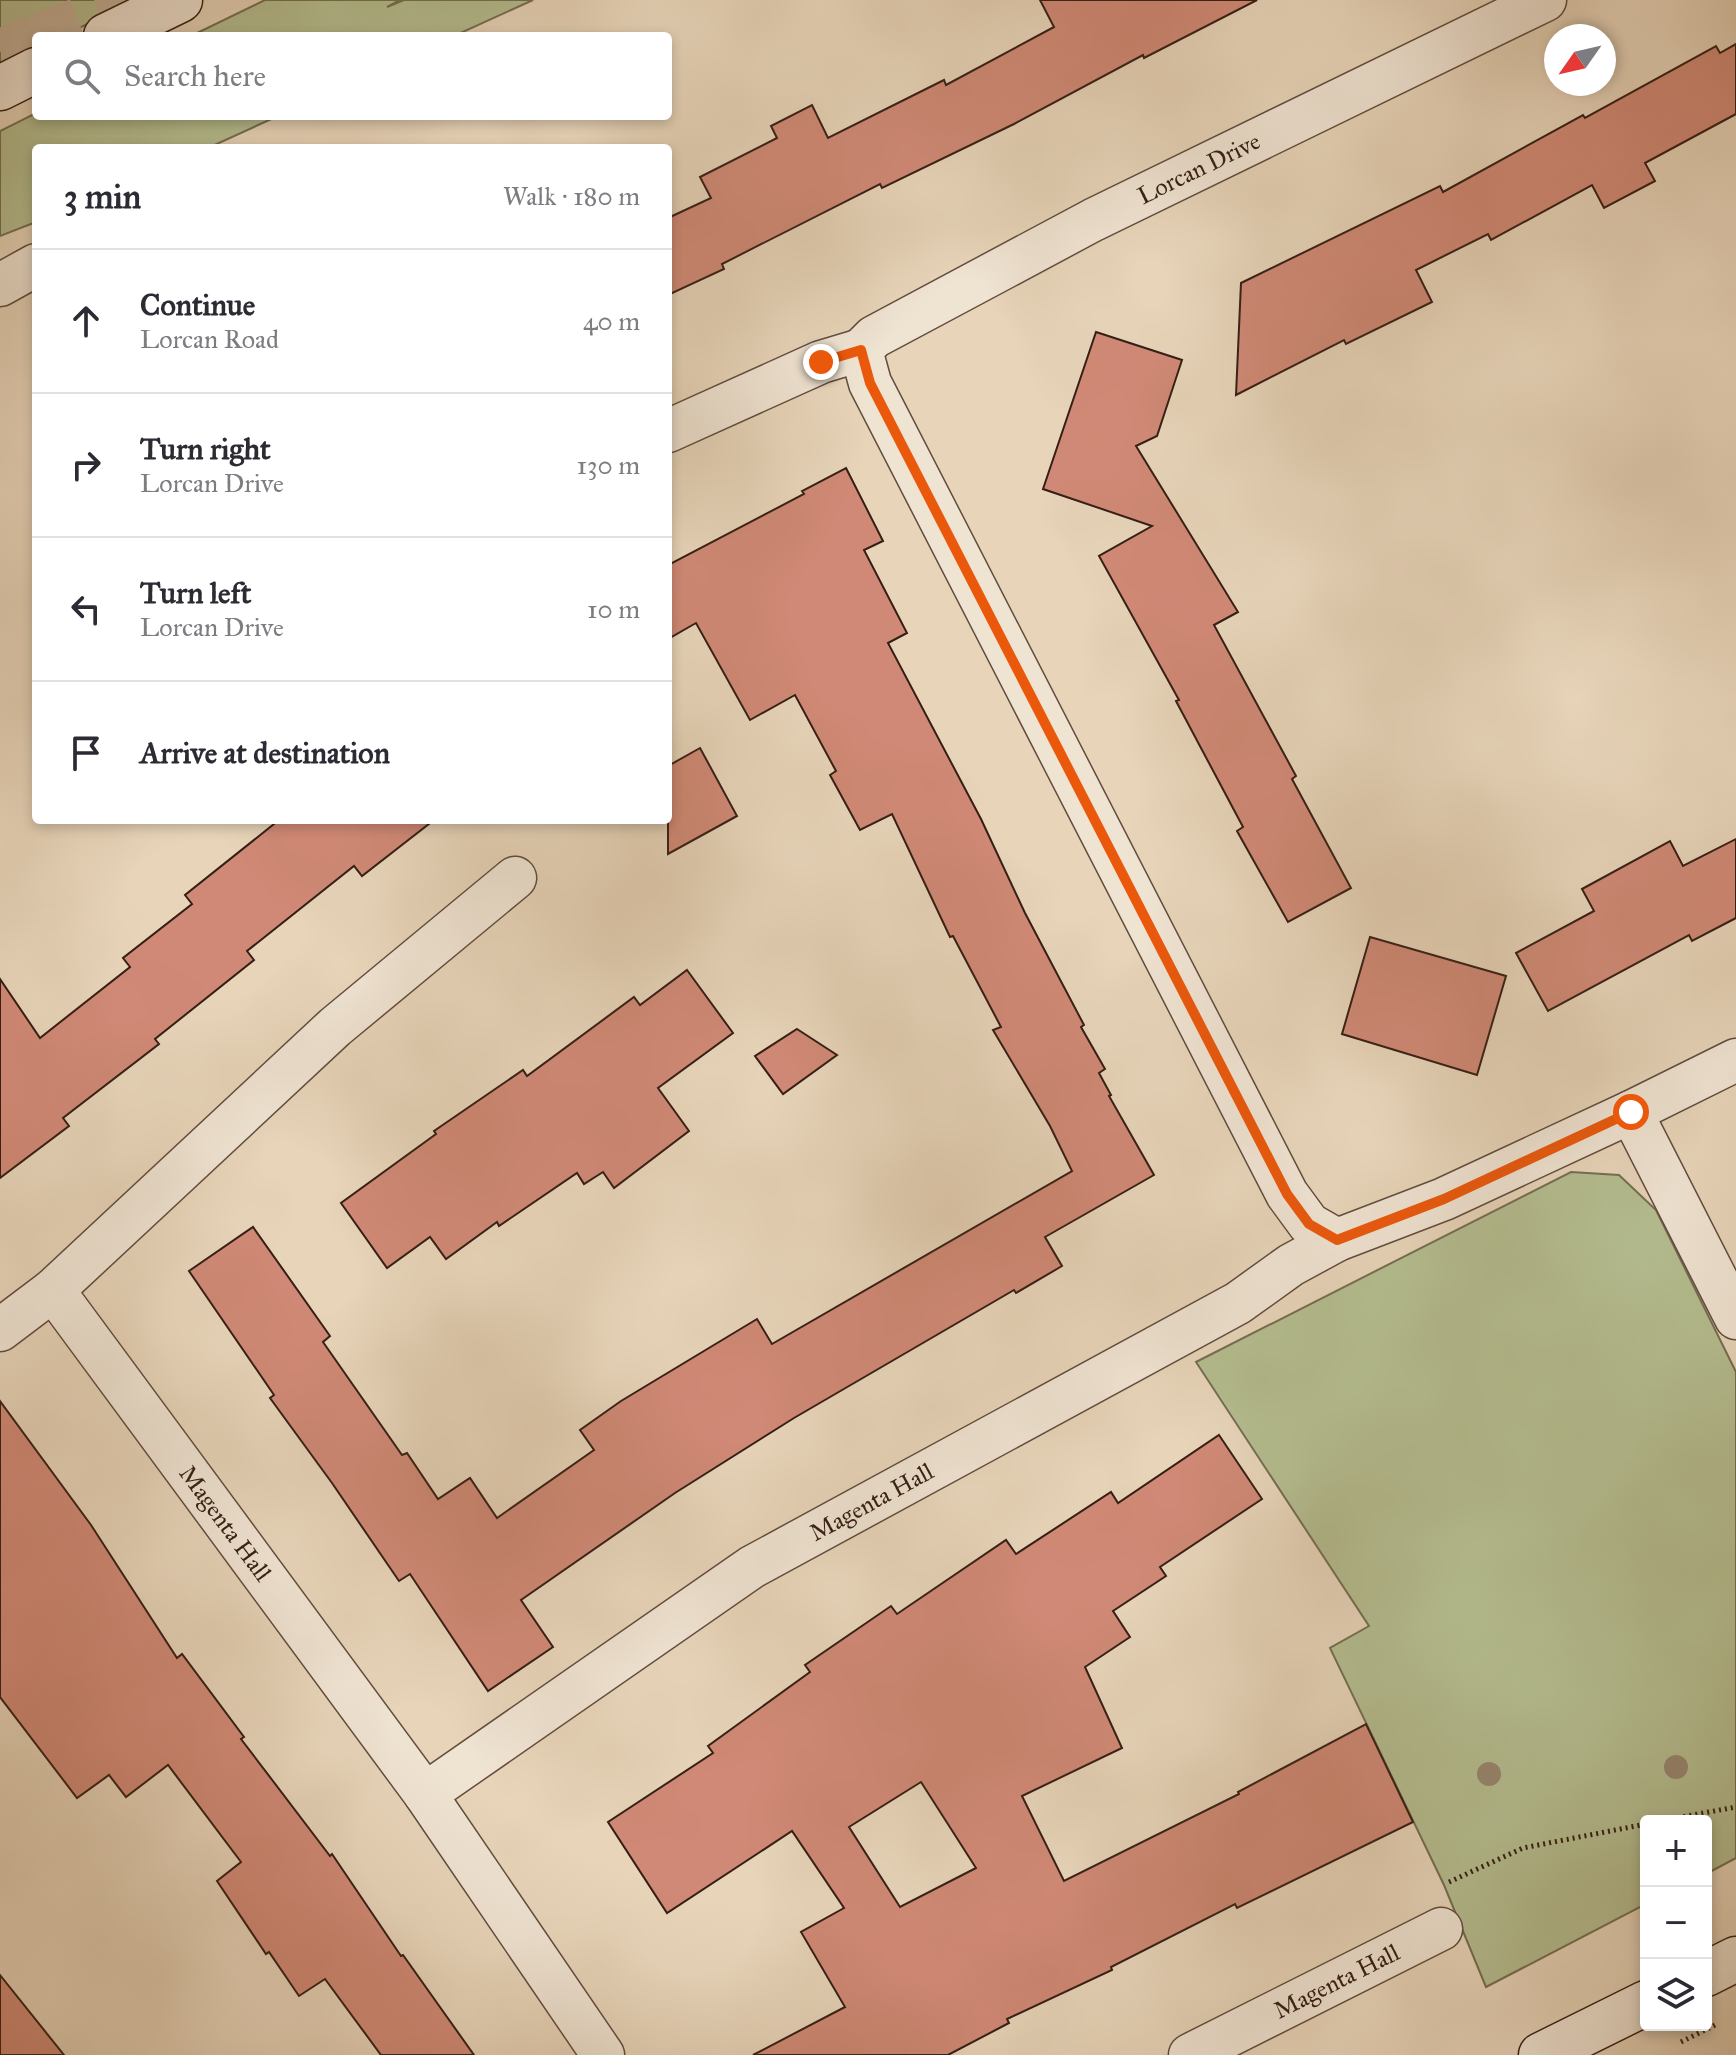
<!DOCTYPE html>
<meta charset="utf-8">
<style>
body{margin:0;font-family:"IM FELL Great Primer",serif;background:#f2f2f3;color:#2b2b33}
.controls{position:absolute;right:24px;bottom:24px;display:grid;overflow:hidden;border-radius:8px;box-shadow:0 4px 12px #0003}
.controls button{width:72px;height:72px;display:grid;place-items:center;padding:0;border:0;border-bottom:2px solid #e1e1e2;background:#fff;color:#2b2b33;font:40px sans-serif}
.compass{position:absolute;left:1544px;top:24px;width:72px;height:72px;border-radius:50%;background:#fff;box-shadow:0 4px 12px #0003;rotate:236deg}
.stop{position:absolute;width:24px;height:24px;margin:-18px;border:6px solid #ea580c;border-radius:50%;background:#fff}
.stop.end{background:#ea580c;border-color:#fff;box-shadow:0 2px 8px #0008}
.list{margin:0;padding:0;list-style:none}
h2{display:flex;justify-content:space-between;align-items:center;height:104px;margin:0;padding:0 32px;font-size:34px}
h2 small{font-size:26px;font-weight:400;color:#7c7c81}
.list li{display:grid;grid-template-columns:52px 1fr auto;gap:24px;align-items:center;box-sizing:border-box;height:144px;padding:0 32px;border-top:2px solid #e1e1e2}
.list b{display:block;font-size:30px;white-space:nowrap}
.list p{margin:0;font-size:26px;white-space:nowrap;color:#7c7c81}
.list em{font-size:26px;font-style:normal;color:#7c7c81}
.icon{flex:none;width:44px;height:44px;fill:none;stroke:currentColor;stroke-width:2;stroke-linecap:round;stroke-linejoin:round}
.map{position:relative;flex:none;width:1736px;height:2055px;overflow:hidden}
.search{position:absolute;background:#fff;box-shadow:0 4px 12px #0003;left:32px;top:32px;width:640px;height:88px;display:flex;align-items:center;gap:20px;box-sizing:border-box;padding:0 28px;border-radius:8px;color:#7c7c81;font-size:30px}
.panel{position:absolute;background:#fff;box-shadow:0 4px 12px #0003;left:32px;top:144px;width:640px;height:680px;border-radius:8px}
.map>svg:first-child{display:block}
.green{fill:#b4bd90;stroke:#746e52;stroke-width:2}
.building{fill:#d08976;stroke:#351e15;stroke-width:2;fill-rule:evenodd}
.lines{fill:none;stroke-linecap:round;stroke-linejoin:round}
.motorway-tunnel{stroke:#c3b098;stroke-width:44;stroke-dasharray:44 22;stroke-linecap:butt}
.minor-casing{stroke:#624c3e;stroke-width:45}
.secondary-casing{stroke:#351e15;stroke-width:47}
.path{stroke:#351e15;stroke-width:5;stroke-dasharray:2 4;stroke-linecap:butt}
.minor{stroke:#efe3d2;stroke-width:42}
.secondary{stroke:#efe3d2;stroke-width:44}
.tree{fill:#978670}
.route{stroke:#ea580c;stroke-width:10}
.labels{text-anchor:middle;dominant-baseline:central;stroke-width:8;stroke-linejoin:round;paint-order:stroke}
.street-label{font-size:24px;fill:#351e15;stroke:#efe3d2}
</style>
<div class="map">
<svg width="1736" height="2055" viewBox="0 0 1736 2055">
<rect width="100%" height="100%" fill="#e7d4b9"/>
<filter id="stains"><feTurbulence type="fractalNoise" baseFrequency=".0025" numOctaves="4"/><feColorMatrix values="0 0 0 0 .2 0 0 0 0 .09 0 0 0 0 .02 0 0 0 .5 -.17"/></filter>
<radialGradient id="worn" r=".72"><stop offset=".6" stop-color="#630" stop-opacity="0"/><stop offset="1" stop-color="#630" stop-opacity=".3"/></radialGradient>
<g class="green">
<path d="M0,0H136L63,36H36V49L0,67Z"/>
<path d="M265,0H400L387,7L404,0H533L454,36H191Z"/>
<path d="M36,113V116H278L208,148H36V222L0,236V131Z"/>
<path d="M1571,1172L1619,1175L1656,1210L1736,1372V1858L1706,1874V1821H1646V1904L1486,1987L1444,1885L1330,1648L1369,1626L1196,1362Z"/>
</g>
<g class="building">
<path d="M1040,0H1257L1144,58L1143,55L1014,124L882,188L880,184L722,264L724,269L668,295V218L711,198L700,177L777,138L771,126L812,105L828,138L944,80L946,85L1054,27Z"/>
<path d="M1736,44V114L1645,163L1655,181L1604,208L1592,185L1491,240L1488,234L1416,270L1432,302L1346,344L1344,340L1236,395L1241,283L1440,186L1443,192L1583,115L1585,118L1716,46L1720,53Z"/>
<path d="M1096,332L1182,360L1157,436L1136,446L1238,612L1214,625L1296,776L1292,779L1351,888L1288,922L1237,831L1243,827L1176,701L1179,700L1099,556L1152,526L1043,489Z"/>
<path d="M846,468L883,541L864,550L907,633L888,643L981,819L1025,913L1084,1025L1081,1027L1105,1069L1099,1073L1111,1095L1109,1096L1154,1175L1045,1237L1062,1266L1016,1293L1014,1290L794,1418L675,1493L521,1600L553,1647L488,1691L410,1574L399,1581L332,1483L270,1398L274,1395L189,1271L253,1227L330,1336L323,1342L402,1455L407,1453L438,1499L470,1478L497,1518L594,1450L580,1430L621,1401L757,1319L772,1344L1072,1171L1050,1126L993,1030L1001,1027L953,936L950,937L892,814L860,830L830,775L836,771L795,695L750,720L696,623L668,639V565L804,494L802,491Z"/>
<path d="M700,748L737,816L668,854V766Z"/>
<path d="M279,820H434L362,876L354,866L247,951L254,960L155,1039L159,1044L63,1118L69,1126L0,1178V979L40,1038L130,967L123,958L192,904L185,895Z"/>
<path d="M1736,839V918L1692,941L1689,935L1548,1011L1516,953L1594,911L1582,889L1670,841L1683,866Z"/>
<path d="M1370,937L1506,976L1477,1075L1342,1034Z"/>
<path d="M687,970L733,1033L658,1088L689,1131L614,1188L603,1172L584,1184L577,1173L499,1226L497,1222L446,1259L430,1237L387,1268L341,1203L436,1134L434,1131L523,1070L527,1076L634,997L640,1005Z"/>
<path d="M797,1029L837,1055L783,1094L755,1056Z"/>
<path d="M0,1401L91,1525L177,1658L182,1654L244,1737L241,1739L330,1856L332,1854L401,1956L403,1955L474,2055H381L325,1979L299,1996L269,1952L266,1954L217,1881L241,1862L168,1765L126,1797L109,1775L77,1798L0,1697Z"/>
<path d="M1219,1435L1262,1499L1160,1567L1166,1576L1113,1611L1130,1637L1085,1667L1122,1748L1022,1796L1064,1881L1239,1794L1238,1792L1366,1724L1413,1822L1237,1908L1235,1904L1111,1967L1112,1970L1007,2019L1009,2023L948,2055H753L845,2007L801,1932L844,1908L792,1831L667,1913L608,1822L713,1753L708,1746L810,1672L805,1665L891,1606L897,1614L1006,1540L1016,1554L1111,1492L1118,1503ZM921,1782L976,1868L900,1907L849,1827Z"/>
<path d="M0,1975L64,2055H0Z"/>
</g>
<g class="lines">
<g class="motorway-tunnel">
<path d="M37,36L129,0"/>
<path d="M0,51L36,36"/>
</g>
<g class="minor-casing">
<g id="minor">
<path d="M0,285L36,265"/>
<path d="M668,431L821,362L861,350"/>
<path d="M1631,1112L1736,1318"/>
<path id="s1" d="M1337,1240L1309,1224L1287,1194L870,383L861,350L874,337L1093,220L1545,0"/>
<path id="s2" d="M53,1290L425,1794L603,2055"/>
<path d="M0,1330L53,1290L335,1027L515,878"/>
<path id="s3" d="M425,1794L752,1567L1238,1303L1291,1265L1337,1240L1444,1199L1631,1112L1736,1060"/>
<path id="s4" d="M1190,2055L1441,1929"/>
</g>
</g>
<g class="secondary-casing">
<g id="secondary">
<path d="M106,36L180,0"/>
<path d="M0,88L36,70"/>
<path d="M1706,1974L1736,1959"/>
<path d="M1541,2055L1646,2003"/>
</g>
</g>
<g class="path">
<path d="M1660,1821L1736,1807"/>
<path d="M1449,1882L1523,1848L1646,1824"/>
<path d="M1681,2042L1715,2025"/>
</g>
<use href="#minor" class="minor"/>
<use href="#secondary" class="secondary"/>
</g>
<g class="tree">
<circle cx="1676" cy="1767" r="12"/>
<circle cx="1489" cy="1774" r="12"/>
</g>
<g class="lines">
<path class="route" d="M821,362L861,350L870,383L1287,1194L1309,1224L1337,1240L1444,1199L1631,1112"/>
</g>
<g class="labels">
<g class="street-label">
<text stroke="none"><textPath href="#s1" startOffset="1400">Lorcan Drive</textPath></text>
<text stroke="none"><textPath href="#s3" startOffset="534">Magenta Hall</textPath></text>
<text stroke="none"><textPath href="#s2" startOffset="290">Magenta Hall</textPath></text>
<text stroke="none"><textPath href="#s4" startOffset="164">Magenta Hall</textPath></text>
</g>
</g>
<rect width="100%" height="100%" filter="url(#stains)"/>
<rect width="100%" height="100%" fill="url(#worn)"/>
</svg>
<div class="controls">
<button>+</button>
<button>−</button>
<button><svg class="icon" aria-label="layers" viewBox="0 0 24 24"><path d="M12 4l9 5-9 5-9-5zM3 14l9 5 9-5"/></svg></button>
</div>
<svg class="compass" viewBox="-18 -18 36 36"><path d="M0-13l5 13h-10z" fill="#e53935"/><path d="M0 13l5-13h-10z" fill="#7c7c81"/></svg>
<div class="stop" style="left:1631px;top:1112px"></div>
<div class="stop end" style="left:821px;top:362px"></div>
<div class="search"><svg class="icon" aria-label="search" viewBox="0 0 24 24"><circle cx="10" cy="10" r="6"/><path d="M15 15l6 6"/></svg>Search here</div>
<section class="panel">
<h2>3 min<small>Walk · 180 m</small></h2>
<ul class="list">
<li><svg class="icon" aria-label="ahead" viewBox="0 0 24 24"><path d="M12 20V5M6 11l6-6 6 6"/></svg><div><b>Continue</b><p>Lorcan Road</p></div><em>40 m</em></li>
<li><svg class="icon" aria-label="right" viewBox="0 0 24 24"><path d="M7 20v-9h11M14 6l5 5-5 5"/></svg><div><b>Turn right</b><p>Lorcan Drive</p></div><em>130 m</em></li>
<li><svg class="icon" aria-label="left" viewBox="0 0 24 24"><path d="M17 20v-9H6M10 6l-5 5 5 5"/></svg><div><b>Turn left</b><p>Lorcan Drive</p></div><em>10 m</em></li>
<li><svg class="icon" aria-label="arrive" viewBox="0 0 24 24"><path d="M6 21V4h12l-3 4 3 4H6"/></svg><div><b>Arrive at destination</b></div></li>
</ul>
</section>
</div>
